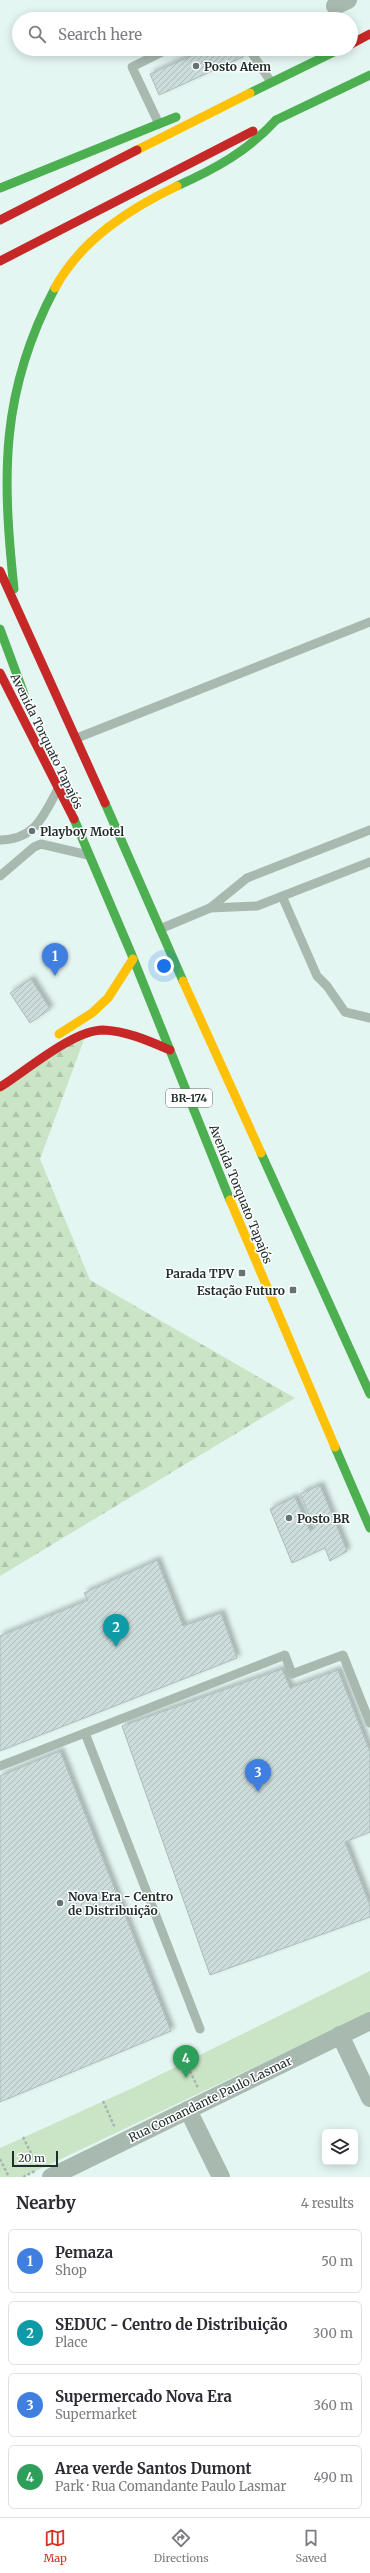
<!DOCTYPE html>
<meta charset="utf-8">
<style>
body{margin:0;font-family:Merriweather,serif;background:#f2f2f3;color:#2b2b33}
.controls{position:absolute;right:12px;bottom:12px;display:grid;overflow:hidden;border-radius:6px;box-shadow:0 2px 10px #0003}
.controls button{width:36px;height:36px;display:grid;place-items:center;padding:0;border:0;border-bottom:1px solid #e1e1e2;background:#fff;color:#2b2b33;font:20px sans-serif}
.scale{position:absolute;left:12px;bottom:10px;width:46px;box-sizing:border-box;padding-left:4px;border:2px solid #1f2e2b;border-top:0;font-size:11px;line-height:14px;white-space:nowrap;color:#1f2e2b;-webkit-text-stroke:3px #fff;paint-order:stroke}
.you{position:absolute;left:164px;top:966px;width:14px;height:14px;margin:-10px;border:3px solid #fff;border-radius:50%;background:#1a73e8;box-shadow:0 0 0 6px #1a73e833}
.badge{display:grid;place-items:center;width:26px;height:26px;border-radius:50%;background:#d93025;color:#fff;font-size:13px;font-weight:700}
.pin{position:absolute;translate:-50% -33px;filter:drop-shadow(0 1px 2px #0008)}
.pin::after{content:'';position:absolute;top:21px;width:14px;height:12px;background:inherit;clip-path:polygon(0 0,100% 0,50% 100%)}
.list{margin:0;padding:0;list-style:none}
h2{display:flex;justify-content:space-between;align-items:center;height:52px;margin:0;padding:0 16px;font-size:17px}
h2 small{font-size:13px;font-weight:400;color:#7c7c81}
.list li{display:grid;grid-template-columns:26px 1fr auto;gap:12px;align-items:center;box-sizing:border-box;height:64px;margin:0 8px 8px;padding:0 8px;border:1px solid #e1e1e2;border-radius:6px}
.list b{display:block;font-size:15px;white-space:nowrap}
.list p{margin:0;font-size:13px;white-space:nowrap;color:#7c7c81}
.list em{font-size:13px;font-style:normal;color:#7c7c81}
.icon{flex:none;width:22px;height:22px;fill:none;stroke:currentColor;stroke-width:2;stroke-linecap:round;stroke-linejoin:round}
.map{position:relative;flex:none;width:370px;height:2177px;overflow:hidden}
.search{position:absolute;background:#fff;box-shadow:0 2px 10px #0003;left:12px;right:12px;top:12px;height:44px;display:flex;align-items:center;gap:10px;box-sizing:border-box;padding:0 14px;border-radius:22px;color:#7c7c81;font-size:15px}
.sheet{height:340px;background:#fff}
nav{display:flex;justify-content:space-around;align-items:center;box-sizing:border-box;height:56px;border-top:1px solid #e1e1e2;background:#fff;font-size:11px;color:#7c7c81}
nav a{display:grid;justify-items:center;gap:2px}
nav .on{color:#d93025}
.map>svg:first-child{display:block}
.green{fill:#cae4c6}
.forest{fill:url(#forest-firs)}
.building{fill:url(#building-hatch);stroke:#abbbba;filter:url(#shadow)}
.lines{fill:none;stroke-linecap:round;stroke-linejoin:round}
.path{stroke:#a8b6b1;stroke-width:2.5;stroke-dasharray:3 2;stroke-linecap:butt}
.lane{stroke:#a8b9b0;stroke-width:9}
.street{stroke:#a8b9b0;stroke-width:18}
.fast{stroke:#4caf50;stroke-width:9}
.slow{stroke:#ffc107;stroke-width:9}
.jam{stroke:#c62828;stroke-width:9}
.poi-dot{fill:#647471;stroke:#fff;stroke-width:1.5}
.labels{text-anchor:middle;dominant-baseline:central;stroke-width:3;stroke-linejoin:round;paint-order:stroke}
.shield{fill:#fff;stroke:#626d6b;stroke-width:1}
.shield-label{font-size:11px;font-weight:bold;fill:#1f2e2b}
.poi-label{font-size:12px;font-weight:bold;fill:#1f2e2b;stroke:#fff;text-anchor:start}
.street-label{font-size:12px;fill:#1f2e2b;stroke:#fff}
</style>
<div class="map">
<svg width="370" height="2177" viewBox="0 0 370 2177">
<defs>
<pattern id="forest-firs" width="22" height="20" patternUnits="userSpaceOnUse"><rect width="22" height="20" fill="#cae4c6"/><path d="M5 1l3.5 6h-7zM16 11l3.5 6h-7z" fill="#adc4aa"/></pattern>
<pattern id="building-hatch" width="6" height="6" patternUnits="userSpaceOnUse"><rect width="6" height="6" fill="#ccdcdb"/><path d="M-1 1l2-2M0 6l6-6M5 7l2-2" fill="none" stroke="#afbdbc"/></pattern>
<filter id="shadow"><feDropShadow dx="3.5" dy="-3.5" stdDeviation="2" flood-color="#0004"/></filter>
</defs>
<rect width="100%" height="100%" fill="#e4f6f2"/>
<path class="green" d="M370,1971V2012L23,2177H0V2148L135,2087Z"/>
<path class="forest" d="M86,1034L40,1159L90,1280L295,1398L0,1576V1090Z"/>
<g class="building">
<path d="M207,49H239L243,57L159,95L150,74Z"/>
<path d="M31,979L50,1009L30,1023L10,993Z"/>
<path d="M320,1485L347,1551L330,1561L325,1548L292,1563L270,1509L295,1497L310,1531L315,1528L300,1494Z"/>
<path d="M157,1560L183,1626L221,1613L237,1658L0,1751V1636L88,1600L84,1593Z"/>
<path d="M282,1669L290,1688L338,1670L370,1752V1832L345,1842L370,1905V1917L210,1975L122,1726Z"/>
<path d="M60,1751L171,2031L0,2102V1776Z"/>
</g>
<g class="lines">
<g class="path">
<path d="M190,2071L198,2088"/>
<path d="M103,2101L115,2128"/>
<path d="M23,2137L38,2167"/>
<path d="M0,2159L9,2177"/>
<path d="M23,2177L35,2171"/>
</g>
<g class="lane">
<path d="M249,49L271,82"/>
<path d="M159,124L132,67L168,49"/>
<path d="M77,738L370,622"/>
<path d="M0,840C35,840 43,816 58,789"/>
<path d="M0,876L34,847L41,844L88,855"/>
<path d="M282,896L317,976L327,986L345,1012L370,1018"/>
<path d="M210,908L257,906L370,862"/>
<path d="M160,929L210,908L247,878L370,830"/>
<path d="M85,1733L200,2029"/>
<path d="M0,1766L285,1655L292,1674L343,1655L370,1723"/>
</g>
<g class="street">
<path d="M335,6L348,0"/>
<path d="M340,2035L370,2098"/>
<path d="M188,2110L221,2177"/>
<path d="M51,2177L370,2021"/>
</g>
<g class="fast">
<path d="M250,93L340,49"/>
<path d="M276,120L370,75"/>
<path d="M177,186C215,169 248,151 276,120"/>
<path d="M0,188L176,117"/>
<path d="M14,589C2,475 0,392 55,288"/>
<path d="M0,629L24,694"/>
<path d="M105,803L183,981"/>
<path d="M74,819L131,953L230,1200"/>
<path d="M261,1153L370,1394"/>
<path d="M335,1447L370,1528"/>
</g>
<g class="slow">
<path d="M137,150L250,93"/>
<path d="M55,288C81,240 129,209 177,186"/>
<path d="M183,981L261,1153"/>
<path d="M59,1034L92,1013L108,998L133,959"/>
<path d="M230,1200L335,1447"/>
</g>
<g class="jam">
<path d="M351,44L370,34"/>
<path d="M0,220L137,150"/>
<path d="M0,261L253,131"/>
<path d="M0,571L105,803"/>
<path d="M0,673L74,819"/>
<path d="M0,1087C26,1071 73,1030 103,1030C127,1031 149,1041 170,1050"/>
</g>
</g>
<g class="poi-dot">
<circle cx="196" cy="66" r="4"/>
<circle cx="32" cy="831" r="4"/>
<rect x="238" y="1269" width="8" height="8" rx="2"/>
<rect x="289" y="1286" width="8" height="8" rx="2"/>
<circle cx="289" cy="1518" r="4"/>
<circle cx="60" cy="1903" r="4"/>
</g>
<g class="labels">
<rect class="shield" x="166" y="1089" width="46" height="18" rx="3"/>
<g class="shield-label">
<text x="189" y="1098">BR-174</text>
</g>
<g class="poi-label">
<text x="204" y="66">Posto Atem</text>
<text x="40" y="831">Playboy Motel</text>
<text x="234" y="1273" text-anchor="end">Parada TPV</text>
<text x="285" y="1290" text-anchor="end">Estação Futuro</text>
<text x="297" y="1518">Posto BR</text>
<text x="68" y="1896">Nova Era - Centro<tspan x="68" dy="14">de Distribuição</tspan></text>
</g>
<g class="street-label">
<text transform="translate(47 741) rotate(64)">Avenida Torquato Tapajós</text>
<text transform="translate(241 1194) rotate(68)">Avenida Torquato Tapajós</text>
<text transform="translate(210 2099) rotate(-26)">Rua Comandante Paulo Lasmar</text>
</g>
</g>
</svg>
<div class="controls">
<button><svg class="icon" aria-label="layers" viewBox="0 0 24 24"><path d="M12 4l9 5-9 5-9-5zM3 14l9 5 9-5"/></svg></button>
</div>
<div class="scale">20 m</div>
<div class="you"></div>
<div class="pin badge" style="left:55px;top:976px;background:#3f7fe0">1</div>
<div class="pin badge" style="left:116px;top:1647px;background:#0f9aa8">2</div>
<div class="pin badge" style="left:258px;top:1792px;background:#3f7fe0">3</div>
<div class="pin badge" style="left:186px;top:2078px;background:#2e9e5b">4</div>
<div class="search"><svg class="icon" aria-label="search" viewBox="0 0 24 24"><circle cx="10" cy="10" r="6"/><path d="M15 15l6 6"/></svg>Search here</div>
</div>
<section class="sheet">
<h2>Nearby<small>4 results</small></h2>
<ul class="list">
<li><span class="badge" style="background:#3f7fe0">1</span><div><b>Pemaza</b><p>Shop</p></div><em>50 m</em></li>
<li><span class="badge" style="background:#0f9aa8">2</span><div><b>SEDUC - Centro de Distribuição</b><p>Place</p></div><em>300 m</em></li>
<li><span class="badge" style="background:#3f7fe0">3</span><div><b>Supermercado Nova Era</b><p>Supermarket</p></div><em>360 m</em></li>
<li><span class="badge" style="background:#2e9e5b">4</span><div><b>Area verde Santos Dumont</b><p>Park · Rua Comandante Paulo Lasmar</p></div><em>490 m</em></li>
</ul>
</section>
<nav>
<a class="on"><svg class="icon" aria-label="map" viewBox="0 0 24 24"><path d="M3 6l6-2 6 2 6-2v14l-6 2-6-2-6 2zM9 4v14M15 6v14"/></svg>Map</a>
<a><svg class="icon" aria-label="directions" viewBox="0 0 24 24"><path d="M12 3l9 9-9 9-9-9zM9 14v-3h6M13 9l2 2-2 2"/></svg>Directions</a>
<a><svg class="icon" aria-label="saved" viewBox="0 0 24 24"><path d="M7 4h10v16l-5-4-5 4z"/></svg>Saved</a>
</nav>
